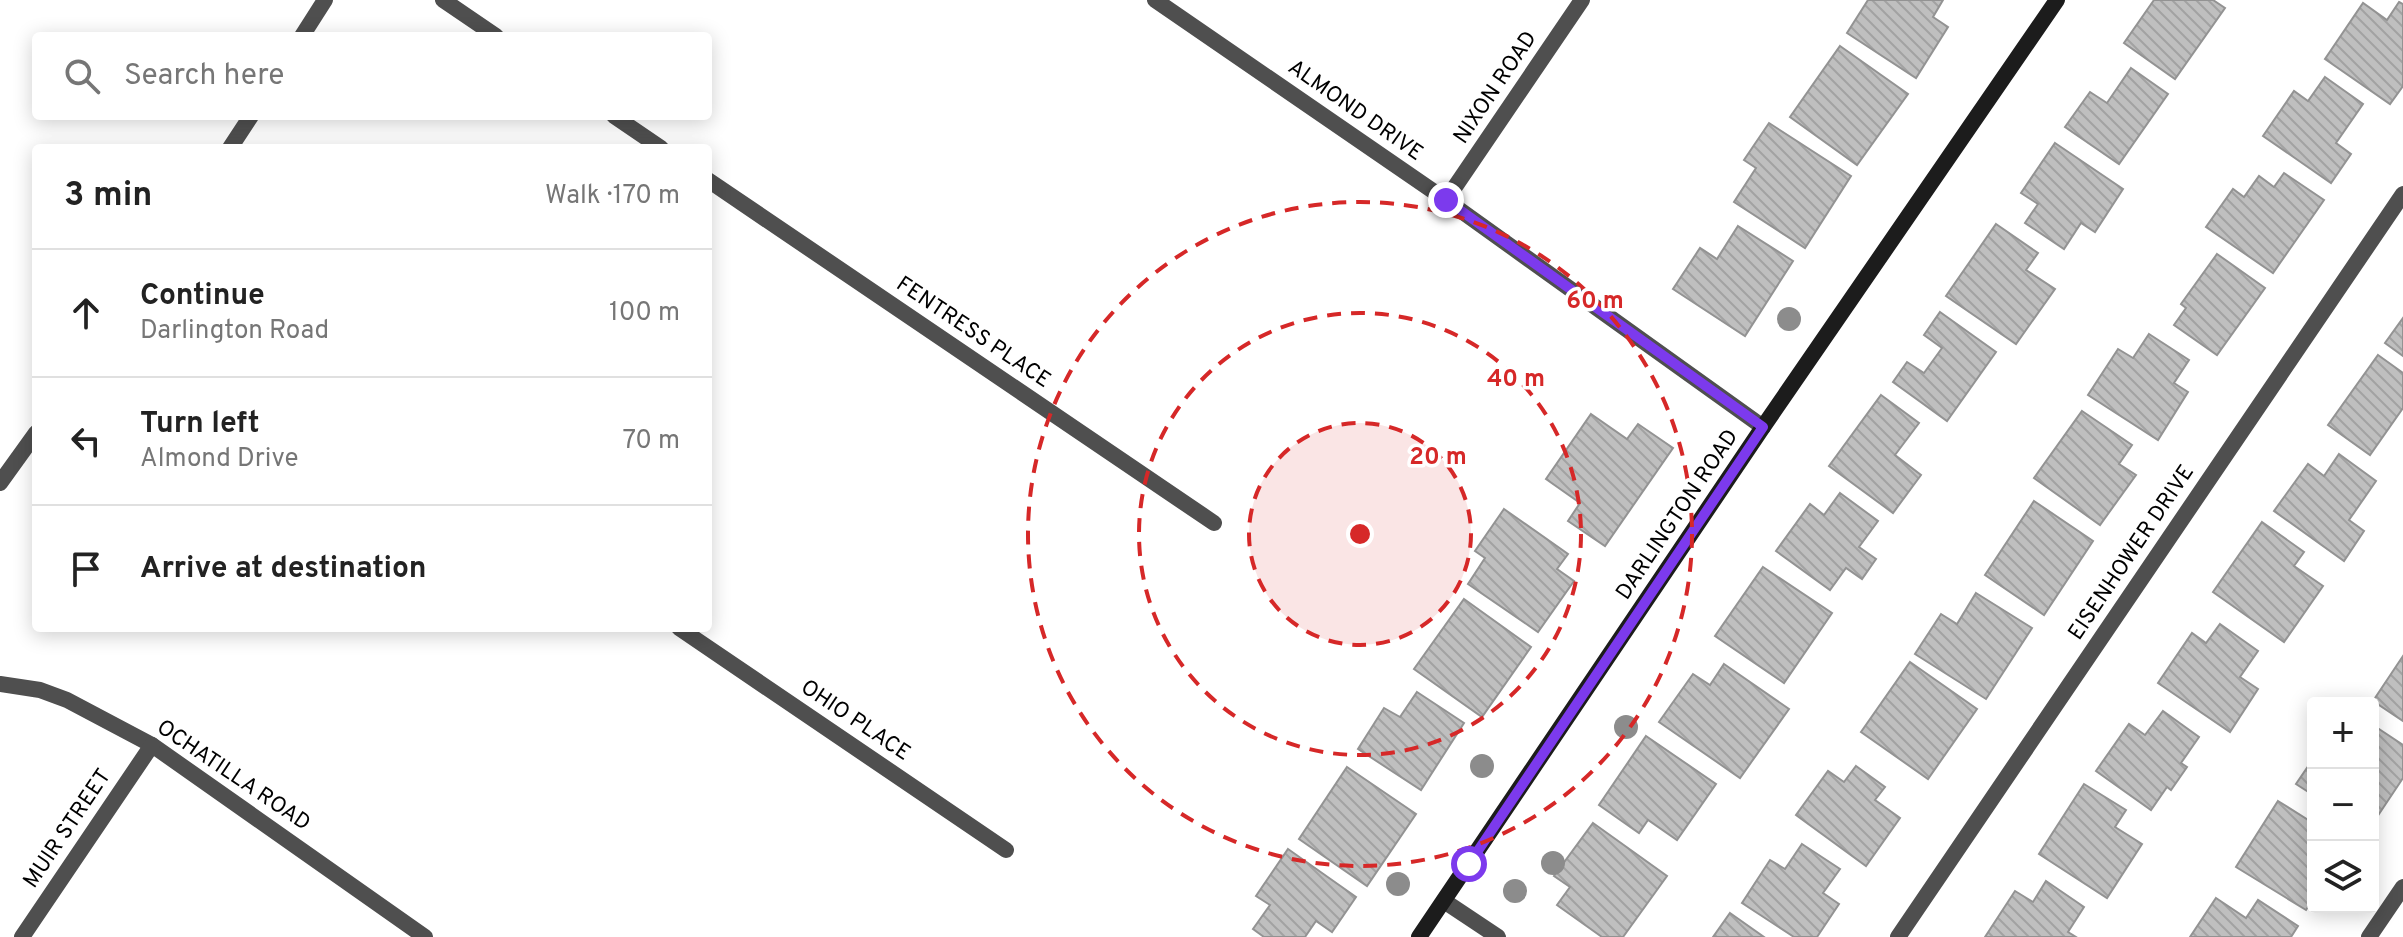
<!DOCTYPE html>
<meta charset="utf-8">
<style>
body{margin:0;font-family:Overpass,sans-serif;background:#f2f2f2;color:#222}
.controls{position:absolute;right:24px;bottom:24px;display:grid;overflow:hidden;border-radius:8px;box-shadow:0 4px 20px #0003}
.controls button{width:72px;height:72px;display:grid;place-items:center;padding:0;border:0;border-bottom:2px solid #e0e0e0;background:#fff;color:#222;font:40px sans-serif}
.stop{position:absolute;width:24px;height:24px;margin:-18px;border:6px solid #7c3aed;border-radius:50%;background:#fff}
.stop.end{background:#7c3aed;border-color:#fff;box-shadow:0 2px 8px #0008}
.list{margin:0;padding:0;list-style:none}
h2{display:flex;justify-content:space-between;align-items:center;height:104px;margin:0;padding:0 32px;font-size:34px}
h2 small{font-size:26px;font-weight:400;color:#767676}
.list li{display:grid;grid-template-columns:52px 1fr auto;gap:24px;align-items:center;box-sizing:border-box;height:128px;padding:0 32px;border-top:2px solid #e0e0e0}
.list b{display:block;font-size:30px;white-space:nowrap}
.list p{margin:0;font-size:26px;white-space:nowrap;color:#767676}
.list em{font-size:26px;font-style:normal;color:#767676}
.icon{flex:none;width:44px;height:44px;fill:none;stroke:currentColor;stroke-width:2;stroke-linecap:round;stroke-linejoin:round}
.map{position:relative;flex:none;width:2403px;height:937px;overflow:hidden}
.search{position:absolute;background:#fff;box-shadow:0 4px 20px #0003;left:32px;top:32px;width:680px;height:88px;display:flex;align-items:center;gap:20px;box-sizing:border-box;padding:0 28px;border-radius:8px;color:#767676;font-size:30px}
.panel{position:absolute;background:#fff;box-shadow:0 4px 20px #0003;left:32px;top:144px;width:680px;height:488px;border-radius:8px}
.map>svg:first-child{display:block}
.building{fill:url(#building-back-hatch);stroke:#939393;stroke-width:2}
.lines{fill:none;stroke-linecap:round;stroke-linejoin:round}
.street{stroke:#4f4f4f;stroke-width:16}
.secondary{stroke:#1c1c1c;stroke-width:16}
.tree{fill:#8c8c8c}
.route{stroke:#7c3aed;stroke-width:10}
.ring{fill:none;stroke:#d62828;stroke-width:4;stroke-dasharray:14 10}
.labels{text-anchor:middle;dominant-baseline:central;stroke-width:7;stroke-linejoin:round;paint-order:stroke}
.street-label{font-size:22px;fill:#000;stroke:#fff}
.centre{fill:#d62828;stroke:#fff;stroke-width:4}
.ring-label{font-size:24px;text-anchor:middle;font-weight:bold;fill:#d62828;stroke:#fff;stroke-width:7;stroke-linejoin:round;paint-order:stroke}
</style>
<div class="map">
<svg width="2403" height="937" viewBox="0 0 2403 937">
<defs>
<pattern id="building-back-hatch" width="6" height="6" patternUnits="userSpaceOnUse" patternTransform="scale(2)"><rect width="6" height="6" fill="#bfbfbf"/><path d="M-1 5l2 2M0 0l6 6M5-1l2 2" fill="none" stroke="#a2a2a2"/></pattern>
</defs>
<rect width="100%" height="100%" fill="#fff"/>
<g class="building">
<path d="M1868,0H1943L1933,17L1948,27L1916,78L1847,33Z"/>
<path d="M2154,0H2213L2225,8L2175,79L2124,43Z"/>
<path d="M2399,2L2403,4V86L2390,104L2325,59L2363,3L2387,20Z"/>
<path d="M1840,46L1908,94L1857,165L1790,117Z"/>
<path d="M2131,68L2168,94L2119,164L2065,127L2090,92L2107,103Z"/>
<path d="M2325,77L2363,104L2336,143L2351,154L2331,183L2263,136L2294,91L2308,101Z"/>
<path d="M1769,123L1851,176L1805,248L1734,202L1756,168L1744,160Z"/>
<path d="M2055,143L2123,189L2095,232L2081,223L2064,249L2025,223L2038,204L2021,193Z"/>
<path d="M2284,173L2324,200L2273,273L2206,227L2233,189L2244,197L2259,176L2274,187Z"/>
<path d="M1996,224L2038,253L2026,270L2055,289L2016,344L1946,296Z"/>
<path d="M1738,226L1793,261L1745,336L1673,289L1700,248L1717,259Z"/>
<path d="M2217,254L2265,288L2217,355L2174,325L2186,308L2181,304Z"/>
<path d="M1940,312L1996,352L1947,421L1893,382L1907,362L1924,373L1942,348L1924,335Z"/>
<path d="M2403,318V356L2385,343Z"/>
<path d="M2149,334L2189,360L2174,383L2188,392L2158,440L2088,395L2118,349L2133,358Z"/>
<path d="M2378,355L2403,373V408L2370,455L2328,425Z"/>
<path d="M1881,395L1919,423L1895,455L1921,475L1893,513L1829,466Z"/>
<path d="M2082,411L2132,445L2119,464L2136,475L2100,525L2034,478Z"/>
<path d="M1591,414L1627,439L1638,424L1673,448L1605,546L1568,521L1580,503L1546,479Z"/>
<path d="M2339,454L2376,481L2349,520L2364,531L2344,561L2274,511L2308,464L2324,476Z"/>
<path d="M1840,493L1878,521L1859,547L1876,559L1862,579L1846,568L1830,590L1776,551L1810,504L1824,515Z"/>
<path d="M2034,501L2093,541L2044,615L1985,575Z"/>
<path d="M1504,509L1568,554L1557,569L1574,581L1538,632L1468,584L1485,558L1475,551Z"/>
<path d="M2262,522L2304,552L2294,566L2323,586L2284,642L2213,592Z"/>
<path d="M1763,567L1832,613L1784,683L1715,636Z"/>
<path d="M1976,593L2032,628L1986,699L1915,654L1941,614L1957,624Z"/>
<path d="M1464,599L1531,647L1482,717L1414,669Z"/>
<path d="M2220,624L2258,651L2240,677L2258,689L2230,732L2158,683L2192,633L2206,643Z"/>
<path d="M2403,656V721L2373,701Z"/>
<path d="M1910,662L1977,709L1928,779L1861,732Z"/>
<path d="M1724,664L1789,709L1740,778L1659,722L1693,674L1710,685Z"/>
<path d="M1417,692L1464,723L1421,790L1358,749L1384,708L1400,717Z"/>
<path d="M2163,711L2199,737L2181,763L2187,767L2171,790L2167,787L2151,810L2096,771L2129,724L2145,735Z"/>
<path d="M2373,725L2403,745V778L2373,823Z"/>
<path d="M1646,736L1716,784L1677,840L1648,820L1639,833L1599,805Z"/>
<path d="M2313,759V795L2296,784Z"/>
<path d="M1856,766L1885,787L1875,800L1900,818L1866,866L1796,815L1828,771L1844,782Z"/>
<path d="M1347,767L1416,814L1367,886L1299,839Z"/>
<path d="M2084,784L2126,810L2115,827L2142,844L2107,898L2039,854Z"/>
<path d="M2278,801L2313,823V899L2306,910L2236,867Z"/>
<path d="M1593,823L1667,876L1623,937H1602L1557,905L1570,887L1554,876Z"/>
<path d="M1802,844L1840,869L1823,893L1839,904L1817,937H1794L1742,903L1770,860L1785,869Z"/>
<path d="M1288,849L1356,897L1332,932L1316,921L1305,937H1264L1253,929L1270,905L1256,896Z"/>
<path d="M2046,881L2084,907L2068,932L2076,937H1985L2015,891L2033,902Z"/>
<path d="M2216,898L2246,918L2258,900L2298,926L2291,937H2190Z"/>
<path d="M1730,913L1764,937H1713Z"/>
</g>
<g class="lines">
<g class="street">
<path d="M443,0L496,36"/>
<path d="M1155,0L1446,200L1763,427"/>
<path d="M302,36L325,0"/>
<path d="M614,116L661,148"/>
<path d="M230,148L251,116"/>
<path d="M708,180L1214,523"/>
<path d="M1446,200L1582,0"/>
<path d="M0,483L36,433"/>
<path d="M679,628L1006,850"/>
<path d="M0,684L40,690L67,700L152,745L425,937"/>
<path d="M1444,901L1498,937"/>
<path d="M22,937L152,745"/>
<path d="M1898,937L2403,194"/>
<path d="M2369,937L2403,887"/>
</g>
<path class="secondary" d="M1419,937L1763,427L2057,0"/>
</g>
<g class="tree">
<circle cx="1789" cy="319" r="12"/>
<circle cx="1626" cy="727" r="12"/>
<circle cx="1482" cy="766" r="12"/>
<circle cx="1553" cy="863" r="12"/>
<circle cx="1398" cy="884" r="12"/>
<circle cx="1515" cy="891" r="12"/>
</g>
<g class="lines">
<path class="route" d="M1446,200L1763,427L1469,864"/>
</g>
<circle cx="1360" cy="534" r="111" fill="#d62828" fill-opacity=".12"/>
<g class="ring">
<circle cx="1360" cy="534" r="111"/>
<circle cx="1360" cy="534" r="221"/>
<circle cx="1360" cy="534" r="332"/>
</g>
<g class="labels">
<g class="street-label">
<text transform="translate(1496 88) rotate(-56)">NIXON ROAD</text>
<text transform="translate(1355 111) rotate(35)">ALMOND DRIVE</text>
<text transform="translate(973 333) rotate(34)">FENTRESS PLACE</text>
<text transform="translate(1678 515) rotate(-56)">DARLINGTON ROAD</text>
<text transform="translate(2132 553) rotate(-56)">EISENHOWER DRIVE</text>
<text transform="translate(855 721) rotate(34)">OHIO PLACE</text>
<text transform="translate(233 776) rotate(34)">OCHATILLA ROAD</text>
<text transform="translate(68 829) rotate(-56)">MUIR STREET</text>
</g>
</g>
<circle cx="1360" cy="534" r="12" class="centre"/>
<g class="ring-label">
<text x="1595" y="308">60 m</text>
<text x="1516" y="386">40 m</text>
<text x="1438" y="464">20 m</text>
</g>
</svg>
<div class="controls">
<button>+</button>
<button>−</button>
<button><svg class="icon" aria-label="layers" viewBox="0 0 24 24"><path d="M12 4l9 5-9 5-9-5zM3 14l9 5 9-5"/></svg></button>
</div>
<div class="stop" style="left:1469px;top:864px"></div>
<div class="stop end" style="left:1446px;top:200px"></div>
<div class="search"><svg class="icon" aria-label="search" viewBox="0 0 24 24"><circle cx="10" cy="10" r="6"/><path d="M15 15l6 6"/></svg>Search here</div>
<section class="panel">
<h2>3 min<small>Walk · 170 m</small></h2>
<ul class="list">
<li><svg class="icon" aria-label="ahead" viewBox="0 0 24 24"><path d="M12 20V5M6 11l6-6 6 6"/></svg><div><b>Continue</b><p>Darlington Road</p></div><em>100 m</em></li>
<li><svg class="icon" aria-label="left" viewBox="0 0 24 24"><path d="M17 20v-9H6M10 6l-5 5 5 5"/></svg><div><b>Turn left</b><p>Almond Drive</p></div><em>70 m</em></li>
<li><svg class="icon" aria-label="arrive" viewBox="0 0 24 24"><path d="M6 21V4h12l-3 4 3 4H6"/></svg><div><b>Arrive at destination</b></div></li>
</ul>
</section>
</div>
